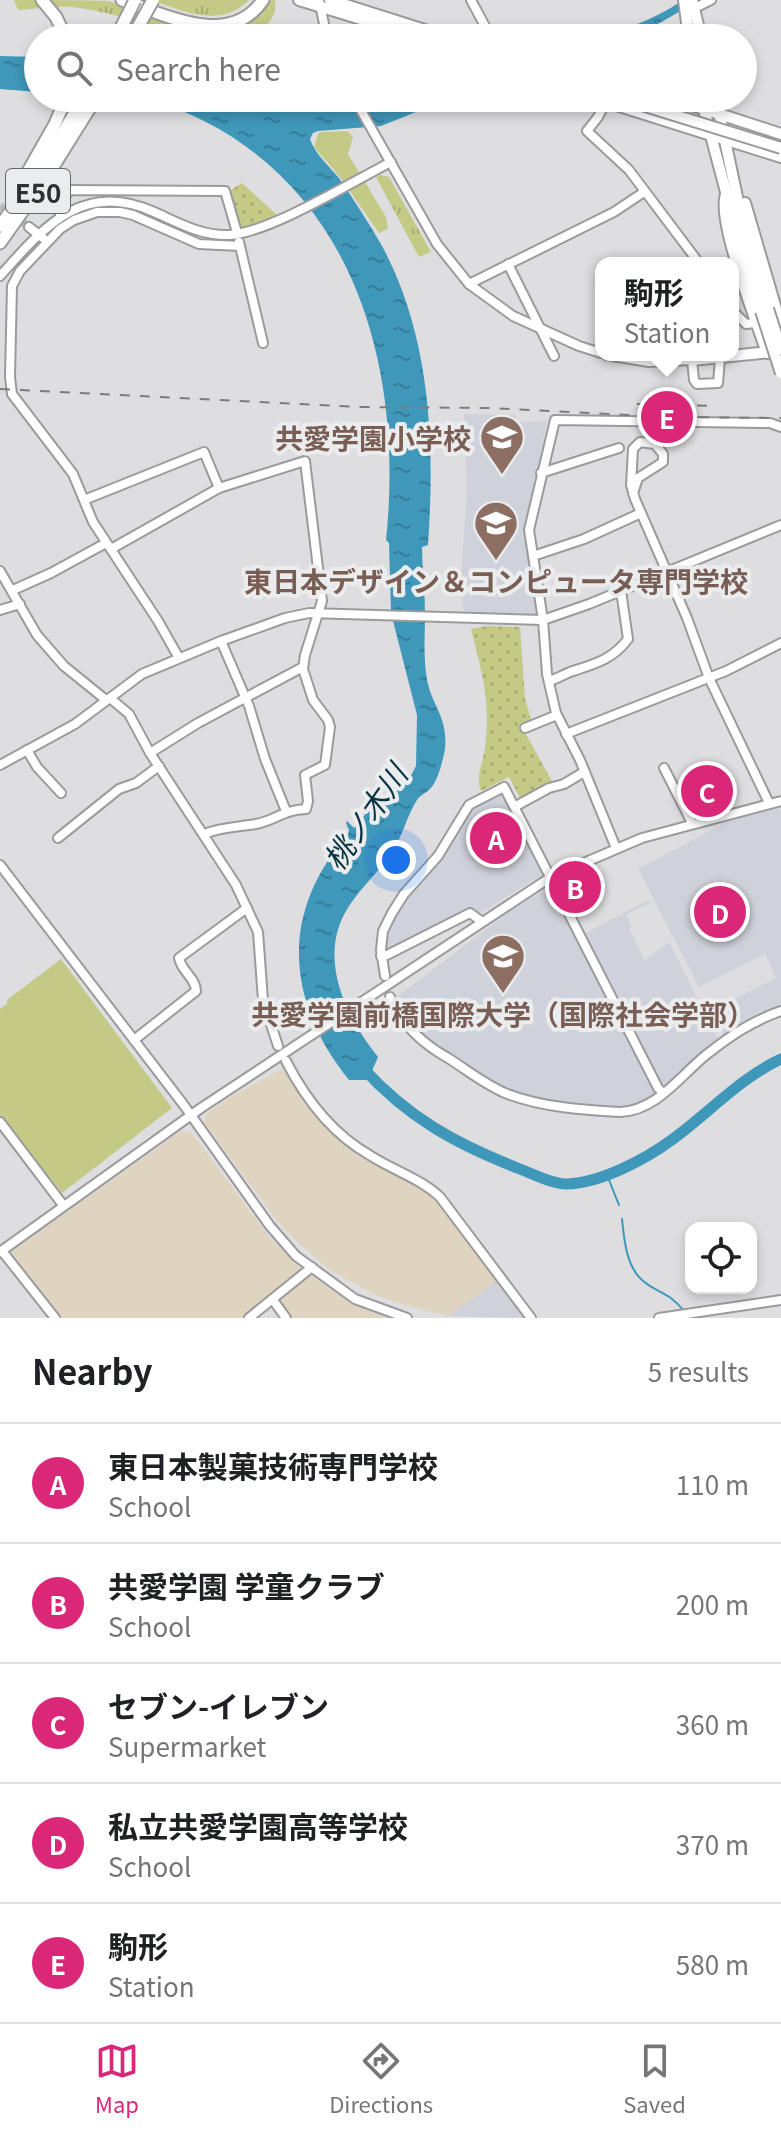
<!DOCTYPE html>
<meta charset="utf-8">
<style>
body{margin:0;font-family:Georgia,"Noto Sans JP",serif;background:#f6f6f6;color:#202124}
.controls{position:absolute;right:24px;bottom:24px;display:grid;overflow:hidden;border-radius:16px;box-shadow:0 4px 12px #0003}
.controls button{width:72px;height:72px;display:grid;place-items:center;padding:0;border:0;border-bottom:2px solid #e0e0e0;background:#fff;color:#202124;font:40px sans-serif}
.you{position:absolute;left:396px;top:860px;width:28px;height:28px;margin:-20px;border:6px solid #fff;border-radius:50%;background:#1a73e8;box-shadow:0 0 0 12px #1a73e833}
.badge{display:grid;place-items:center;width:52px;height:52px;border-radius:50%;background:#db2777;color:#fff;font-size:26px;font-weight:700}
.pin{position:absolute;translate:-50% -50%;border:4px solid #fff;box-shadow:0 2px 8px #0006}
.popup{position:absolute;left:595px;top:257px;width:144px;height:104px;box-sizing:border-box;display:grid;place-content:center;border-radius:16px;background:#fff;filter:drop-shadow(0 2px 6px #0005);font-size:26px;white-space:nowrap;color:#757577}
.popup b{font-size:30px;color:#202124}
.popup::after{content:'';position:absolute;left:50%;top:100%;margin-left:-16px;border:16px solid transparent;border-top-color:#fff}
.list{margin:0;padding:0;list-style:none}
h2{display:flex;justify-content:space-between;align-items:center;height:104px;margin:0;padding:0 32px;font-size:34px}
h2 small{font-size:26px;font-weight:400;color:#757577}
.list li{display:grid;grid-template-columns:52px 1fr auto;gap:24px;align-items:center;box-sizing:border-box;height:120px;padding:0 32px;border-top:2px solid #e0e0e0}
.list b{display:block;font-size:30px;white-space:nowrap}
.list p{margin:0;font-size:26px;white-space:nowrap;color:#757577}
.list em{font-size:26px;font-style:normal;color:#757577}
.icon{flex:none;width:44px;height:44px;fill:none;stroke:currentColor;stroke-width:2;stroke-linecap:round;stroke-linejoin:round}
.map{position:relative;flex:none;width:781px;height:1318px;overflow:hidden}
.search{position:absolute;background:#fff;box-shadow:0 4px 12px #0003;left:24px;right:24px;top:24px;height:88px;display:flex;align-items:center;gap:20px;box-sizing:border-box;padding:0 28px;border-radius:44px;color:#757577;font-size:30px}
.sheet{height:704px;background:#fff}
nav{display:flex;justify-content:space-around;align-items:center;box-sizing:border-box;height:112px;border-top:2px solid #e0e0e0;background:#fff;font-size:22px;color:#757577}
nav a{display:grid;justify-items:center;gap:4px}
nav .on{color:#db2777}
.map>svg:first-child{display:block}
.commercial{fill:#ded4bf}
.built{fill:#d0d2db}
.grass{fill:url(#grass-tufts)}
.park{fill:url(#park-dots)}
.pitch{fill:#c4c986}
.water{fill:url(#water-ripples)}
.lines{fill:none;stroke-linecap:round;stroke-linejoin:round}
.stream{stroke:#3f97ba;stroke-width:2}
.river{stroke:#3f97ba;stroke-width:11}
.minor-tunnel{stroke:#bbbbbd;stroke-width:8;stroke-dasharray:8 4;stroke-linecap:butt}
.minor-casing{stroke:#9b9b9d;stroke-width:12}
.major-casing{stroke:#9b9b9d;stroke-width:14}
.highway-casing{stroke:#9b9b9d;stroke-width:15}
.minor{stroke:#fff;stroke-width:8}
.major{stroke:#fff;stroke-width:10}
.highway{stroke:#fff;stroke-width:11}
.rail{stroke:#7c7c7d;stroke-width:2;stroke-dasharray:10 10;stroke-linecap:butt}
.major-bridge-casing{stroke:#9b9b9d;stroke-width:14;stroke-linecap:butt}
.highway-bridge-casing{stroke:#9b9b9d;stroke-width:15;stroke-linecap:butt}
.major-bridge{stroke:#fff;stroke-width:10}
.highway-bridge{stroke:#fff;stroke-width:11}
.labels{text-anchor:middle;dominant-baseline:central;stroke-width:8;stroke-linejoin:round;paint-order:stroke}
.shield{fill:#ebeced;stroke:#686869;stroke-width:2}
.shield-label{font-size:26px;font-weight:bold;fill:#303030}
.education-label{font-size:28px;font-weight:bold;fill:#785e54;stroke:#ebeced}
.water-label{font-size:30px;font-style:italic;fill:#0b3443;stroke:#ebeced}
</style>
<div class="map">
<svg width="781" height="1318" viewBox="0 0 781 1318">
<defs>
<pattern id="grass-tufts" width="24" height="20" patternUnits="userSpaceOnUse" patternTransform="scale(2)"><rect width="24" height="20" fill="#c4c986"/><path d="M3 7l-1-3M5 7V3M7 7l1-3M15 17l-1-3M17 17v-4M19 17l1-3" fill="none" stroke="#a9ad74"/></pattern>
<pattern id="park-dots" width="8" height="8" patternUnits="userSpaceOnUse" patternTransform="scale(2)"><rect width="8" height="8" fill="#c4c986"/><path d="M2 2h.1M6 6h.1" fill="none" stroke="#a9ad74" stroke-width="1.8" stroke-linecap="round"/></pattern>
<pattern id="water-ripples" width="26" height="14" patternUnits="userSpaceOnUse" patternTransform="scale(2)"><rect width="26" height="14" fill="#3f97ba"/><path d="M2 4q2-2 4 0t4 0M15 11q2-2 4 0t4 0" fill="none" stroke="#357c98"/></pattern>
</defs>
<rect width="100%" height="100%" fill="#dedee0"/>
<g class="commercial">
<path d="M284,1068L309,1108L356,1155L434,1196L498,1280L448,1316L404,1305L375,1295L330,1270L296,1241L274,1217L204,1122L206,1114L232,1096Z"/>
<path d="M181,1131L191,1132L267,1234L302,1270L242,1318H59L11,1256V1252Z"/>
<path d="M309,1275L349,1301L389,1318H290L278,1302L280,1299Z"/>
</g>
<g class="built">
<path d="M464,414L516,415L515,422L547,421L539,462L541,463L526,525L538,617L465,615L460,590L467,489Z"/>
<path d="M504,790L542,870L540,876L477,915L471,911L388,952L385,949L389,926L402,902L426,874L467,817L471,806Z"/>
<path d="M781,808V1007L752,1018L724,1036L711,1011L776,978L765,954L699,987L638,869L734,818Z"/>
<path d="M546,889L554,890L655,1090L653,1098L643,1104L626,1109L539,1100L517,1094L471,1071L417,1032L401,1013L394,999L510,911Z"/>
<path d="M648,900L650,903L626,915L632,927L629,929L645,960L669,942L719,1041L665,1086L660,1084L584,934Z"/>
<path d="M498,1280L528,1318L448,1316Z"/>
</g>
<g class="grass">
<path d="M14,0C40,0 83,0 107,1C160,13 232,64 271,0H275C280,38 226,42 199,37C157,30 116,12 73,7C55,5 36,9 18,10Z"/>
<path d="M151,0H249C222,29 182,11 151,0Z"/>
<path d="M380,175L389,177L431,252L419,257L376,177Z"/>
</g>
<g class="park">
<path d="M242,183L278,216L238,230L229,191Z"/>
<path d="M488,626L520,627L525,699L532,722L522,727L553,783L521,800L509,777L481,791C475,777 483,763 485,748C491,702 482,673 471,629Z"/>
</g>
<g class="pitch">
<path d="M348,131L353,137L348,154L386,217L388,229L379,233L340,177L314,147L319,132Z"/>
<path d="M61,959L172,1108L62,1193L0,1115V1009L7,1004V1000Z"/>
</g>
<g class="water">
<path d="M683,0H698C655,27 639,38 587,38C621,32 654,20 683,0Z"/>
<path d="M0,56L38,57V92L0,89Z"/>
<path d="M146,98H247L283,110L316,112L377,109L415,98H436L416,112L381,126L318,131L313,133L310,139C315,154 329,166 339,178C354,200 369,223 382,246C431,337 435,444 428,545L422,547C422,569 425,591 425,613C425,638 423,655 427,680C433,708 448,717 445,749C443,760 438,781 430,789C426,793 420,795 417,800C407,816 403,834 394,849C382,869 362,886 349,906C316,956 345,1016 378,1057L368,1080H349C286,1002 279,912 348,835L349,830L346,823L347,821L354,828L372,806L380,803L407,783L416,766L417,715L391,613L389,543L386,540C406,352 344,157 146,98Z"/>
</g>
<g class="lines">
<g class="stream">
<path d="M607,1175L619,1205"/>
<path d="M622,1219C624,1238 626,1266 642,1280C658,1294 668,1291 684,1311"/>
</g>
<path class="river" d="M362,1067C408,1118 456,1144 520,1169C533,1174 552,1184 567,1184C601,1183 646,1159 673,1139C710,1112 740,1078 781,1059"/>
<path class="minor-tunnel" d="M0,206L29,227"/>
<g class="minor-casing">
<g id="minor">
<path d="M319,0L327,38"/>
<path d="M471,0L486,28L496,37"/>
<path d="M693,9L711,0"/>
<path d="M354,98L437,244L469,284L513,316L579,346L601,353"/>
<path d="M608,98L598,117L587,131L629,170L699,263"/>
<path d="M61,216L57,207L70,190L225,191L236,229"/>
<path d="M29,227L43,238"/>
<path d="M239,242L263,343"/>
<path d="M508,264L554,356"/>
<path d="M0,276C43,228 83,179 154,212C179,223 201,236 229,235C269,233 352,182 391,162"/>
<path d="M469,284L614,212L644,192"/>
<path d="M733,311L746,324L755,323"/>
<path d="M606,355L649,362L692,360L694,380L697,384L718,383L720,358"/>
<path d="M541,473L619,448"/>
<path d="M633,493L638,478L663,462V454L655,444L640,442L633,449L631,485L635,499L687,618L709,678L769,803"/>
<path d="M84,500L204,452L219,488"/>
<path d="M111,549L219,488L305,461L322,601L305,655L303,669L313,700L328,720L330,727L325,765L305,775L308,801L306,809C283,810 276,820 256,824C238,827 221,827 204,834"/>
<path d="M533,556L584,539L641,513"/>
<path d="M0,571L37,635L64,666L106,700"/>
<path d="M13,590L51,573L106,543"/>
<path d="M0,610L20,604"/>
<path d="M221,641L249,706L265,759L286,811"/>
<path d="M179,658L158,621L93,522L73,474L12,394L10,377L12,286L20,271L60,229L74,220L97,212H120L133,215L199,244L240,246"/>
<path d="M549,681C557,679 564,674 573,671C595,664 613,659 628,639L621,591"/>
<path d="M110,698L129,714L150,753L236,885L258,932L263,1000L278,1046"/>
<path d="M525,728L557,715"/>
<path d="M566,734L726,671L781,643"/>
<path d="M27,750L37,767L61,793"/>
<path d="M150,753L198,723L303,667"/>
<path d="M0,765L75,724L142,674L221,641L285,618L309,613L543,620L589,604L781,525"/>
<path d="M664,768L692,823"/>
<path d="M516,806L549,788L564,784L584,772"/>
<path d="M58,838L119,789L136,783L159,766"/>
<path d="M616,848L580,760L556,713L547,674L543,620L529,530L555,420L770,423L781,427"/>
<path d="M0,865L183,1104L270,1226L296,1256L355,1299L407,1318"/>
<path d="M381,956L387,955L470,913L481,921"/>
<path d="M385,976L381,950L383,931L392,913L404,894L438,856L469,805L504,787L658,1088L663,1093"/>
<path d="M390,997C401,1023 423,1044 448,1058C467,1070 484,1084 505,1093C540,1107 583,1110 620,1112C656,1111 680,1076 706,1055C730,1036 752,1021 781,1011"/>
<path d="M134,1040L196,991C196,978 181,971 179,958L247,908"/>
<path d="M286,1061C306,1100 332,1134 371,1156C393,1170 421,1179 440,1197L531,1318"/>
<path d="M0,1122L63,1205"/>
<path d="M2,1251L55,1318"/>
<path d="M0,1252L201,1108L551,877L642,838L781,801"/>
<path d="M273,1300L286,1318"/>
<path d="M249,1318L312,1267"/>
<path d="M659,1318L781,1300"/>
</g>
</g>
<g class="major-casing">
<g id="major">
<path d="M299,0L423,38"/>
<path d="M330,0L450,38"/>
<path d="M684,0L689,38"/>
<path d="M692,0L701,38"/>
<path d="M445,32L466,38"/>
<path d="M594,98L781,157"/>
<path d="M670,98L781,134"/>
<path d="M701,98L743,256L761,311"/>
<path d="M716,98L744,230L768,309"/>
<path d="M727,193C713,211 759,328 767,353"/>
<path d="M745,203L781,326"/>
<path d="M692,360L770,352"/>
</g>
</g>
<g class="highway-casing">
<g id="highway">
<path d="M42,0L56,17L66,38"/>
<path d="M122,0C166,15 230,49 263,0"/>
<path d="M18,189L55,124L66,98"/>
<path d="M0,226L38,173L84,98"/>
<path d="M0,243L46,178L96,98"/>
</g>
</g>
<use href="#minor" class="minor"/>
<use href="#major" class="major"/>
<use href="#highway" class="highway"/>
<g class="rail">
<path d="M0,389L361,407L492,408L667,417L781,418"/>
<path d="M637,404L713,406"/>
</g>
<g class="major-bridge-casing">
<g id="major-bridge">
<path d="M619,98L781,148"/>
<path d="M768,309L781,349"/>
<path d="M761,311L781,373"/>
</g>
</g>
<g class="highway-bridge-casing">
<g id="highway-bridge">
<path d="M116,38L135,0"/>
<path d="M132,38L153,0"/>
</g>
</g>
<use href="#major-bridge" class="major-bridge"/>
<use href="#highway-bridge" class="highway-bridge"/>
</g>
<defs>
<g id="school-pin" transform="scale(2.3)"><path d="M0 17L-7.5 6A9.5 9.5 0 1 1 7.5 6Z" fill="#8d6e63" stroke="#ebeced"/><path d="M0-5L7-2L0 1L-7-2ZM-4 1L0 2.5L4 1V4Q0 6-4 4Z" fill="#fff"/></g>
<g id="university-pin" transform="scale(2.3)"><path d="M0 17L-7.5 6A9.5 9.5 0 1 1 7.5 6Z" fill="#8d6e63" stroke="#ebeced"/><path d="M0-5L7-2L0 1L-7-2ZM-4 1L0 2.5L4 1V4Q0 6-4 4Z" fill="#fff"/></g>
</defs>
<g fill-rule="evenodd">
<use href="#school-pin" x="502" y="437"/>
<use href="#school-pin" x="496" y="523"/>
<use href="#university-pin" x="503" y="956"/>
</g>
<g class="labels">
<rect class="shield" x="6" y="169" width="64" height="44" rx="6"/>
<g class="shield-label">
<text x="38" y="191">E50</text>
</g>
<g class="education-label">
<text x="471" y="437" text-anchor="end">共愛学園小学校</text>
<text x="496" y="580">東日本デザイン＆コンピュータ専門学校</text>
<text x="503" y="1013">共愛学園前橋国際大学（国際社会学部）</text>
</g>
<g class="water-label">
<text transform="translate(364 816) rotate(-55)">桃ノ木川</text>
</g>
</g>
</svg>
<div class="controls">
<button><svg class="icon" aria-label="locate" viewBox="0 0 24 24"><circle cx="12" cy="12" r="6"/><path d="M12 2v4M12 18v4M2 12h4M18 12h4"/></svg></button>
</div>
<div class="you"></div>
<div class="pin badge" style="left:496px;top:838px">A</div>
<div class="pin badge" style="left:575px;top:887px">B</div>
<div class="pin badge" style="left:707px;top:791px">C</div>
<div class="pin badge" style="left:720px;top:912px">D</div>
<div class="pin badge" style="left:667px;top:417px">E</div>
<div class="popup"><b>駒形</b>Station</div>
<div class="search"><svg class="icon" aria-label="search" viewBox="0 0 24 24"><circle cx="10" cy="10" r="6"/><path d="M15 15l6 6"/></svg>Search here</div>
</div>
<section class="sheet">
<h2>Nearby<small>5 results</small></h2>
<ul class="list">
<li><span class="badge">A</span><div><b>東日本製菓技術専門学校</b><p>School</p></div><em>110 m</em></li>
<li><span class="badge">B</span><div><b>共愛学園 学童クラブ</b><p>School</p></div><em>200 m</em></li>
<li><span class="badge">C</span><div><b>セブン-イレブン</b><p>Supermarket</p></div><em>360 m</em></li>
<li><span class="badge">D</span><div><b>私立共愛学園高等学校</b><p>School</p></div><em>370 m</em></li>
<li><span class="badge">E</span><div><b>駒形</b><p>Station</p></div><em>580 m</em></li>
</ul>
</section>
<nav>
<a class="on"><svg class="icon" aria-label="map" viewBox="0 0 24 24"><path d="M3 6l6-2 6 2 6-2v14l-6 2-6-2-6 2zM9 4v14M15 6v14"/></svg>Map</a>
<a><svg class="icon" aria-label="directions" viewBox="0 0 24 24"><path d="M12 3l9 9-9 9-9-9zM9 14v-3h6M13 9l2 2-2 2"/></svg>Directions</a>
<a><svg class="icon" aria-label="saved" viewBox="0 0 24 24"><path d="M7 4h10v16l-5-4-5 4z"/></svg>Saved</a>
</nav>
